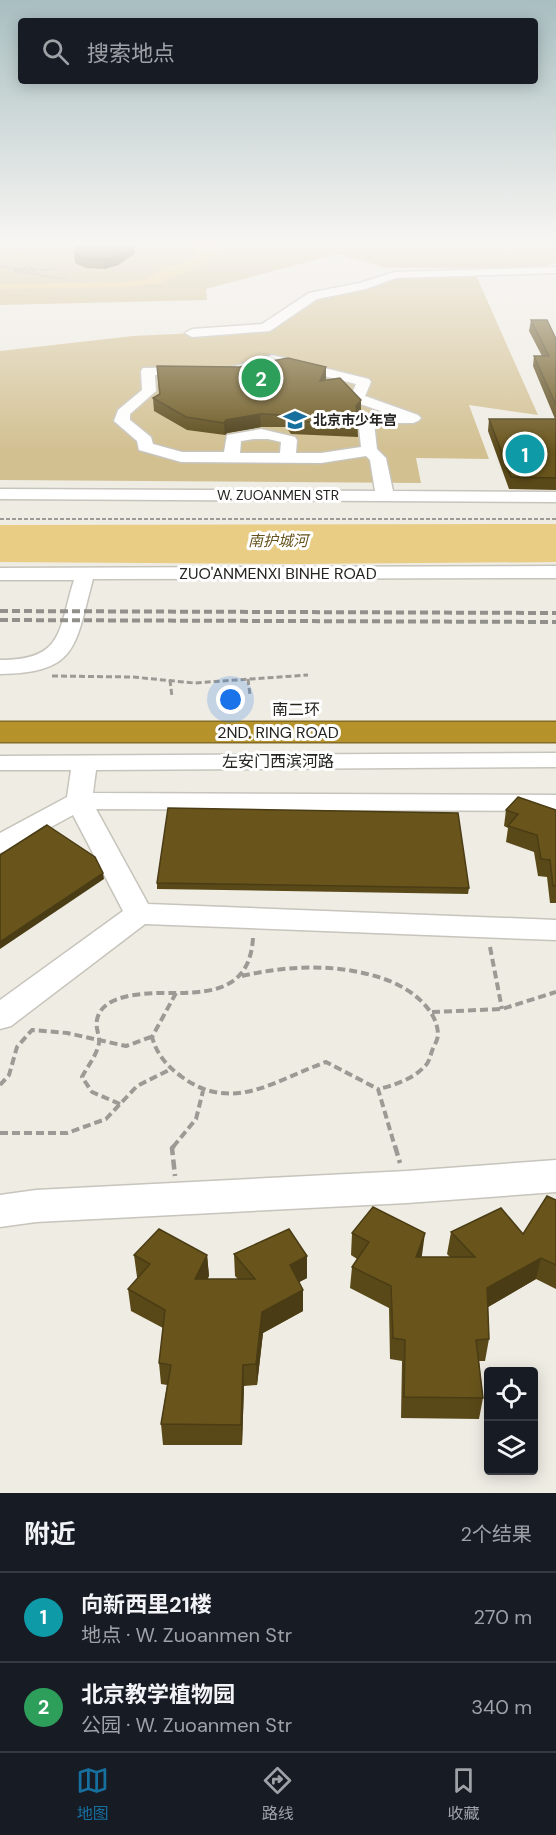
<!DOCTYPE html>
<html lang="zh">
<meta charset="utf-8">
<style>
body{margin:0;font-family:"DM Sans","Noto Sans SC",sans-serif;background:#20242c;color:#f1f3f6}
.controls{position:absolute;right:18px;bottom:18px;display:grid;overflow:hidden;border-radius:6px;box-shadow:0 3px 15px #0003}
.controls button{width:54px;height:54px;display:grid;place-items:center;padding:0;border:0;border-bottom:2px solid #363941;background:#171b24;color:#f1f3f6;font:30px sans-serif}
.you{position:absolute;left:231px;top:700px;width:21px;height:21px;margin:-15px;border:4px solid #fff;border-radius:50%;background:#1a73e8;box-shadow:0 0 0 9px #1a73e833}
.badge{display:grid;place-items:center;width:39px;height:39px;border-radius:50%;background:#176f9e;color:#fff;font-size:20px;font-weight:700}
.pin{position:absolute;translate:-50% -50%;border:3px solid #fff;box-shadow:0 2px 6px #0006}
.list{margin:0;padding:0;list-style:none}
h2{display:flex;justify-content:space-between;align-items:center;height:78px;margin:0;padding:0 24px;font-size:26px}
h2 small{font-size:20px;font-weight:400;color:#9ea1a6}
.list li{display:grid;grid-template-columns:39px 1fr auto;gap:18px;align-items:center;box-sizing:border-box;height:90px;padding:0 24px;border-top:2px solid #363941}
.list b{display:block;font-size:22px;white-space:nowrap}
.list p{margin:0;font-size:20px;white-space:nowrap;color:#9ea1a6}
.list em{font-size:20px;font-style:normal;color:#9ea1a6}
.icon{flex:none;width:33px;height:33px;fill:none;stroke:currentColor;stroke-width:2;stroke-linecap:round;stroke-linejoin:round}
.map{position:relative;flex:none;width:556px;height:1493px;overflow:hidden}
.search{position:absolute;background:#171b24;box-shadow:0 3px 15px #0003;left:18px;right:18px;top:18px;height:66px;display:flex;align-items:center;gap:15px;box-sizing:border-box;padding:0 21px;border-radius:6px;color:#9ea1a6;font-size:22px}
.sheet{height:258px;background:#171b24}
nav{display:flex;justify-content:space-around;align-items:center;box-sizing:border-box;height:84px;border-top:2px solid #363941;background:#171b24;font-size:16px;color:#9ea1a6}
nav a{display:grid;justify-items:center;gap:3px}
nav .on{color:#176f9e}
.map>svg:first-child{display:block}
.green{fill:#d2c091}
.water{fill:#e9cd84}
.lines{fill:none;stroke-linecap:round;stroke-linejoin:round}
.minor-casing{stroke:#c7c4bc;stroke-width:3}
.highway-casing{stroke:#836c27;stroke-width:3}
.path-far4{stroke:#9c9a94;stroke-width:1.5;stroke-dasharray:3 1.5;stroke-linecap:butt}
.path-far3{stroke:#9c9a94;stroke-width:2;stroke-dasharray:4 2;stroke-linecap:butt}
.path-far2{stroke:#9c9a94;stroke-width:3;stroke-dasharray:6 3;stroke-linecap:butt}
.path-far1{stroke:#9c9a94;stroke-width:4;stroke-dasharray:8 4;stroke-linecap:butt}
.path{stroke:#9c9a94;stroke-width:4.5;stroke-dasharray:10 4.5;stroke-linecap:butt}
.minor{fill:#fff;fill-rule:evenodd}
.highway{fill:#b6932a;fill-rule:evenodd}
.rail{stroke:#92908a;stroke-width:4;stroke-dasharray:8 4;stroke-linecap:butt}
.path-bridge{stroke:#9c9a94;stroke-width:1.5;stroke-dasharray:3 1.5;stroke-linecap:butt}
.wall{fill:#5a4918}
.shaded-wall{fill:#4a3c14}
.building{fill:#69551c;stroke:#4a3c14;stroke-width:1.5}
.labels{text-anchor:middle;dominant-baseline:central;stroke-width:6;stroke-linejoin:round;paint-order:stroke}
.far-poi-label{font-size:14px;font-weight:bold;fill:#252421;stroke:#fff;text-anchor:start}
.far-street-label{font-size:14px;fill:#252421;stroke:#fff}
.far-water-label{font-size:15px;font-style:italic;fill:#66531c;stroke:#fff}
.street-label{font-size:16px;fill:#252421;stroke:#fff}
</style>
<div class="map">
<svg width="556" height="1493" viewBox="0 0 556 1493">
<rect width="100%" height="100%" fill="#efece4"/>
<g class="green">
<path d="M0,242H556V263L538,268H387L337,254L206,289L207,300L0,305Z"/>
<path d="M475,273L538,415L469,405L489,459L416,458L421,483L0,480V351L133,336L261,330L316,298L397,276Z"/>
</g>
<g class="water">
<path d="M192,242H213L216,246L217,258L160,283L126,287L0,289V284L127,282L146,279L163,268L183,263L195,255Z"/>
<path d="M556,524V562L300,564L0,562V525Z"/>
</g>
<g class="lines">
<g class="minor-casing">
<g id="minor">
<path d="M556,267V273L396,278L366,289L317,299L270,331L192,337L185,333L192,329L262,324L309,293L359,283L395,272Z"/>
<path d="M272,355L369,379L371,382L365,396L418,415L421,418L418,421L413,423H374L377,449L386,458L393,491L556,492V502L0,499V489L375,491L370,460L366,456L321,463L181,462L139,450L137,441L114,421L118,410L142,390L141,371L143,368L232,367ZM273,363L356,384L350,398L352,401L386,413L361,415L358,418L361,447L321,453H296L297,440L295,437L261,429L227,435L224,452H182L153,444L151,437L130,420V414L156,391L155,375H233ZM254,439H268L281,442L280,453H240L241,441Z"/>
<path d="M556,566V578L93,579C75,645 79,673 0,674V660C64,660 58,631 74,580H0V568Z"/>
<path d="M556,753V767L96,770L93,793L556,795V811L96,809L148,904L556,920V940L145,924L11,1026L0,1029V1000L123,911L73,815L9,850L0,853V833L67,797L71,770H0V756Z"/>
<path d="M556,1160V1192L407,1203L36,1222L0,1227V1195L36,1190L407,1171Z"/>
</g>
</g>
<g class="highway-casing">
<rect id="highway" x="0" y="722" width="556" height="20"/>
</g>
<g class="path-far4">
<path d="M220,242L227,244"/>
<path d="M0,254L30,248"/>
<path d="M0,266L29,271L58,269"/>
</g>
<path class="path-far3" d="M0,519H556"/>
<g class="path-far2">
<path d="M52,676L133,677L194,683L308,675"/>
<path d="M248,679L250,695"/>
<path d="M170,680L172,697"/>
</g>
<g class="path-far1">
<path d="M253,938C250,986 218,993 176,993L152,1037C157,1055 167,1066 182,1077C233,1114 275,1080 326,1062L378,1089L395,1147"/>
<path d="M490,947L502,1009"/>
<path d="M242,976C290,965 340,963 387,980C409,988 437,1008 438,1034C438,1040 434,1046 432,1051C430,1057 429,1063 424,1067C413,1079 394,1085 379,1089"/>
<path d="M432,1012L502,1009L556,992"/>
<path d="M0,1085L9,1075L17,1047L32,1030L67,1033L126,1046L151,1037"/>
<path d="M120,1104L92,1092L82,1077C87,1067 97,1055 99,1043C100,1035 95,1028 97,1020C102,991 154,993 176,993"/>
<path d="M0,1133H67L106,1119L137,1086L171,1069"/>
<path d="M173,1147L196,1119L203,1091"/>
</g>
<g class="path">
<path d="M174,1146L172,1148L175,1176"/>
<path d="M395,1146L400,1163"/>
</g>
<use href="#minor" class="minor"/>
<use href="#highway" class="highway"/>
<g class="rail">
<path d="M0,611L556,613"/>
<path d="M0,620L556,622"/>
</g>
<path class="path-bridge" d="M36,269L22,268L14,271L65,279"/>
</g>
<g class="wall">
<path d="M74,253H135L118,265L104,269L86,268L75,263Z"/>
<path d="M531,320L556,339V490L509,489L488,431L489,419H555L533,366L534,356H542L529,331Z"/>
<path d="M157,366L239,367H326L325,380L361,412L357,416L358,437L291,434L286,427H261L227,433L225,435L187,430L154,411L153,398L159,394Z"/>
<path d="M506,810H556V903H550L547,877L538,876L534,852L506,842L508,828L504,826Z"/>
<path d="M157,883L469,888L468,894L157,889Z"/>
<path d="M556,1200V1289L536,1279L488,1307L489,1339L485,1361H479L483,1398L479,1419L401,1418L402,1361L390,1359L389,1308L350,1288L352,1267L357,1259L351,1255L352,1233L422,1255L421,1257H450L447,1254L451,1232L523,1234Z"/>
<path d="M234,1254L307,1256V1278L299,1282L303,1311L263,1333L257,1385L244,1386L242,1445H163L161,1424L167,1385L161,1384L159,1363L163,1328L131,1311L128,1289L138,1278L137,1277L134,1255H207L209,1276L207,1279H238L235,1276Z"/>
</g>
<g class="shaded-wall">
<path d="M134,244L135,253L118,265L104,269L103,259Z"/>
<path d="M326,367V379L320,393V381Z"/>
<path d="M361,400V412L356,418V406Z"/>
<path d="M260,414L261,427L227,433L225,435L224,423L226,420Z"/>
<path d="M103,873L104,879L0,949V942Z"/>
<path d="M425,1233L422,1255L413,1278L416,1257Z"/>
<path d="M207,1255L209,1276L197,1301L195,1279Z"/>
<path d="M307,1256V1278L290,1287V1265Z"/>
<path d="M541,1258L536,1279L483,1310L487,1288Z"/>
<path d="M303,1290V1311L263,1333L257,1385L256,1364L262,1312Z"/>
<path d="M243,1365L244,1386L242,1445L241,1425Z"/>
</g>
<g class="building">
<path d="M82,242H126L134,244L117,256L103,259H85L74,253Z"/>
<path d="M531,320H547L556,339V405L534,356H549Z"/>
<path d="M288,358L326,367L320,381L340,378L361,400L356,406L358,424L291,421L286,415L260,414L226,420L224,423L186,417L153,398L160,394L157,366L239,367Z"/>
<path d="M489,419H556V478L511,477Z"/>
<path d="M518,797L556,810V886H553L550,860L541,859L537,835L508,826L518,814L506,810Z"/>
<path d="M168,808L458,813L469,888L157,883Z"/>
<path d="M47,825L95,857L103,873L0,942V855Z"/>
<path d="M547,1196L556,1200V1265L541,1258L487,1288L489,1339L476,1340L483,1398L404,1397L405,1340L393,1338L391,1286L352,1267L369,1242L352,1233L373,1207L425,1233L416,1257H475L451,1232L501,1208L523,1234Z"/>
<path d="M159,1229L207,1255L195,1279H255L234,1254L289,1229L307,1256L290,1265L303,1290L262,1312L256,1364L243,1365L241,1425L161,1424L171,1365L159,1363L165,1310L128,1289L150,1264L134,1255Z"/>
</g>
<linearGradient id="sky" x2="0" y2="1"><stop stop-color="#a8bec0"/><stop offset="0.54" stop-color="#f8f6f3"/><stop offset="1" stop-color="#f8f6f3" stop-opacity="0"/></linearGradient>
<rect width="556" height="451" fill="url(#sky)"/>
<defs>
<g id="university-bare" transform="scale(1.8)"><path d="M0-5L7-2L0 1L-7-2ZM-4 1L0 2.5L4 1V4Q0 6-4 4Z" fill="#176f9e" stroke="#fff" stroke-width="2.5" paint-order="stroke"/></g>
</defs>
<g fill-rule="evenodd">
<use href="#university-bare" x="295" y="420"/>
</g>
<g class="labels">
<g class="far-poi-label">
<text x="313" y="420">北京市少年宫</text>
</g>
<g class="far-street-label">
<text x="278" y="495">W. ZUOANMEN STR</text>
</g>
<g class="far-water-label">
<text x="278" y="541">南护城河</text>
</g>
<g class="street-label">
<text x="278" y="573">ZUO'ANMENXI BINHE ROAD</text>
<text x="296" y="709">南二环</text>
<text x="278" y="732">2ND. RING ROAD</text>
<text x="278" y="761">左安门西滨河路</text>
</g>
</g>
</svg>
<div class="controls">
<button><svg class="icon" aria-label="locate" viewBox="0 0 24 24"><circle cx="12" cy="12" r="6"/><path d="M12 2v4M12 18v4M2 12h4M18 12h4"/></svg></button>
<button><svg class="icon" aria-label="layers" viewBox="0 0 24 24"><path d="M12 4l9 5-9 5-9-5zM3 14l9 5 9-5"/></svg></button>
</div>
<div class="you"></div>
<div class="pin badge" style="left:525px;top:454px;background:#0f9aa8">1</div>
<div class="pin badge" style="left:261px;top:378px;background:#2e9e5b">2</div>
<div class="search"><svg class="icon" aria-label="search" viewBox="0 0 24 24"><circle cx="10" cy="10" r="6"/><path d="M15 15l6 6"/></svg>搜索地点</div>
</div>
<section class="sheet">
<h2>附近<small>2个结果</small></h2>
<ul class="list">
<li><span class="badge" style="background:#0f9aa8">1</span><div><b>向新西里21楼</b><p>地点 · W. Zuoanmen Str</p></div><em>270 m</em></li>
<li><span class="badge" style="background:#2e9e5b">2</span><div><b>北京教学植物园</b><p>公园 · W. Zuoanmen Str</p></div><em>340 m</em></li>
</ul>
</section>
<nav>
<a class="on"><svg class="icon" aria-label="map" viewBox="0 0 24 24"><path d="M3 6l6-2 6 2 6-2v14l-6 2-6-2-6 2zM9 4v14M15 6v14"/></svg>地图</a>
<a><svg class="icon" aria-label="directions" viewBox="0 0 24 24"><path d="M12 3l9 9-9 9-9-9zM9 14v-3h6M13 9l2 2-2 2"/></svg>路线</a>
<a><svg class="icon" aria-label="saved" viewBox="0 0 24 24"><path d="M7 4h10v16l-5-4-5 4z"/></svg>收藏</a>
</nav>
